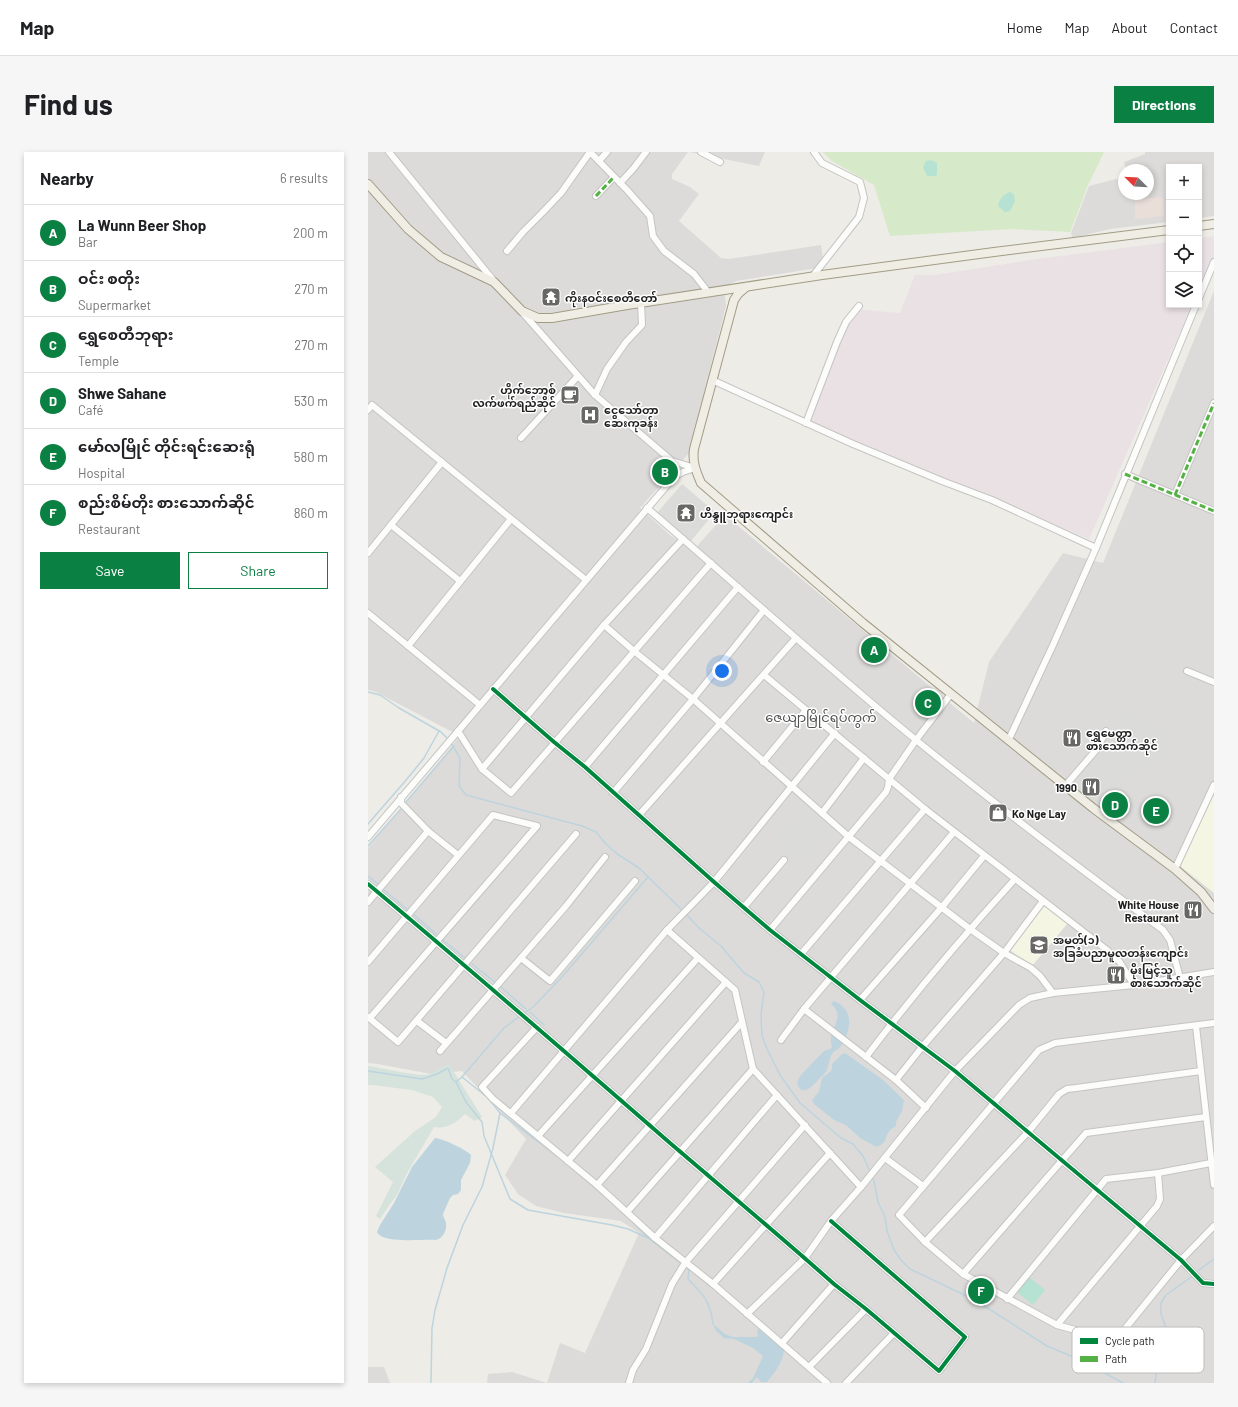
<!DOCTYPE html>
<meta charset="utf-8">
<style>
body{margin:0;font-family:Barlow,"Noto Sans Myanmar",sans-serif;background:#f6f6f6;color:#202124}
.controls{position:absolute;right:12px;top:12px;display:grid;overflow:hidden;border-radius:0px;box-shadow:0 2px 6px #0003}
.controls button{width:36px;height:36px;display:grid;place-items:center;padding:0;border:0;border-bottom:1px solid #e0e0e0;background:#fff;color:#202124;font:20px sans-serif}
.compass{position:absolute;left:750px;top:12px;width:36px;height:36px;border-radius:50%;background:#fff;box-shadow:0 2px 6px #0003;rotate:294deg}
.you{position:absolute;left:354px;top:519px;width:14px;height:14px;margin:-10px;border:3px solid #fff;border-radius:50%;background:#1a73e8;box-shadow:0 0 0 6px #1a73e833}
.badge{display:grid;place-items:center;width:26px;height:26px;border-radius:50%;background:#0b8043;color:#fff;font-size:13px;font-weight:700}
.pin{position:absolute;translate:-50% -50%;border:2px solid #fff;box-shadow:0 1px 4px #0006}
.list{margin:0;padding:0;list-style:none}
h2{display:flex;justify-content:space-between;align-items:center;height:52px;margin:0;padding:0 16px;font-size:17px}
h2 small{font-size:13px;font-weight:400;color:#757577}
.list li{display:grid;grid-template-columns:26px 1fr auto;gap:12px;align-items:center;box-sizing:border-box;height:56px;padding:0 16px;border-top:1px solid #e0e0e0}
.list b{display:block;font-size:15px;white-space:nowrap}
.list p{margin:0;font-size:13px;white-space:nowrap;color:#757577}
.list em{font-size:13px;font-style:normal;color:#757577}
.actions{display:flex;gap:8px;padding:12px 16px}
.actions a{flex:1;padding:9px 0;border:1px solid #0b8043;border-radius:0px;text-align:center;font-size:14px;color:#0b8043}
.actions .main{background:#0b8043;color:#fff}
.icon{flex:none;width:22px;height:22px;fill:none;stroke:currentColor;stroke-width:2;stroke-linecap:round;stroke-linejoin:round}
.map{position:relative;flex:none;width:846px;height:1231px;overflow:hidden;border-radius:0px}
header{display:flex;align-items:center;gap:24px;box-sizing:border-box;height:56px;padding:0 20px;background:#fff;border-bottom:1px solid #e0e0e0}
header strong{font-size:19px}
nav{display:flex;gap:22px;margin-inline-start:auto;font-size:14px}
.intro{display:flex;align-items:center;justify-content:space-between;box-sizing:border-box;height:96px;padding:0 24px}
h1{margin:0;font-size:28px}
.button{padding:10px 18px;border-radius:0px;background:#0b8043;color:#fff;font-size:14px;font-weight:700}
main{display:flex;gap:24px;padding:0 24px}
aside{flex:1;background:#fff;border-radius:0px;box-shadow:0 2px 6px #0003}
.map>svg:first-child{display:block}
.residential{fill:#dcdbd9}
.commercial{fill:#eaded9}
.industrial{fill:#eae1e5}
.education{fill:#f4f5e3}
.religious{fill:#dbdbd9}
.grass{fill:#d6e9c8}
.wetland{fill:#d6e3dc}
.pitch{fill:#b5e2d3}
.water{fill:#bdd4de}
.lines{fill:none;stroke-linecap:round;stroke-linejoin:round}
.stream{stroke:#bdd4de;stroke-width:1.5}
.minor-casing{stroke:#c4c4c2;stroke-width:8}
.major-casing{stroke:#a29c85;stroke-width:10}
.minor{stroke:#fcfcfb;stroke-width:6}
.major{stroke:#f0ede5;stroke-width:8}
.quiet{stroke:#55b145;stroke-width:3;stroke-dasharray:6 3;stroke-linecap:butt}
.cycleway-casing{stroke:#fff;stroke-width:6}
.cycleway{stroke:#00873e;stroke-width:4}
.labels{text-anchor:middle;dominant-baseline:central;stroke-width:3;stroke-linejoin:round;paint-order:stroke}
.poi-label{font-size:11px;font-weight:bold;fill:#1f1f1f;stroke:#fff;text-anchor:start}
.quarter-label{font-size:13px;fill:#525252;stroke:#fff}
.key{fill:#fff;stroke:#bcbcbc;stroke-width:1}
.key-label{font-size:11px;fill:#1f1f1f}
</style>
<header>
<strong>Map</strong>
<nav><a>Home</a><a>Map</a><a>About</a><a>Contact</a></nav>
</header>
<div class="intro"><h1>Find us</h1><a class="button">Directions</a></div>
<main>
<aside>
<h2>Nearby<small>6 results</small></h2>
<ul class="list">
<li><span class="badge">A</span><div><b>La Wunn Beer Shop</b><p>Bar</p></div><em>200 m</em></li>
<li><span class="badge">B</span><div><b>ဝင်း စတိုး</b><p>Supermarket</p></div><em>270 m</em></li>
<li><span class="badge">C</span><div><b>ရွှေစေတီဘုရား</b><p>Temple</p></div><em>270 m</em></li>
<li><span class="badge">D</span><div><b>Shwe Sahane</b><p>Café</p></div><em>530 m</em></li>
<li><span class="badge">E</span><div><b>မော်လမြိုင် တိုင်းရင်းဆေးရုံ</b><p>Hospital</p></div><em>580 m</em></li>
<li><span class="badge">F</span><div><b>စည်းစိမ်တိုး စားသောက်ဆိုင်</b><p>Restaurant</p></div><em>860 m</em></li>
</ul>
<div class="actions"><a class="main">Save</a><a>Share</a></div>
</aside>
<div class="map">
<svg width="846" height="1231" viewBox="0 0 846 1231">
<rect width="100%" height="100%" fill="#edece7"/>
<g class="residential">
<path d="M0,0H320L304,22V27L322,35L331,42L311,69L353,106L361,107L453,93L456,115L368,129L356,135L358,154L321,301L272,356L302,383L323,397L328,403L330,393L357,363L606,571L621,510L695,401L735,411L846,139V1231H119L120,1222L144,1220L179,1231L192,1191L217,1201L271,1081L253,1069L196,1061L168,1054L150,1042L137,1023L158,987L94,919L63,922L10,912L0,911V696L92,584L8,540L0,538Z"/>
<path d="M321,0H397L391,14Z"/>
<path d="M777,0H846V64L831,66V15H801V70L742,77L705,86L703,81L721,34L756,25V42H780V18H758L756,10L777,2Z"/>
<path d="M0,1215H16L22,1231H0Z"/>
</g>
<path class="commercial" d="M795,45L796,64L767,67V47Z"/>
<g class="industrial">
<path d="M846,84V104L831,138V86Z"/>
<path d="M801,90V153H824L721,387L440,269L486,157L532,161L547,123H568L669,107Z"/>
</g>
<g class="education">
<path d="M846,635V741L812,714Z"/>
<path d="M676,752L700,771L664,814L642,798Z"/>
</g>
<g class="religious">
<path d="M314,332L347,360L322,390L289,361Z"/>
<path d="M760,554L788,574L802,591V607L760,626L737,655L704,628Z"/>
<path d="M438,651L465,676L431,713L406,686Z"/>
<path d="M147,902L172,925L157,941L131,920Z"/>
</g>
<path class="grass" d="M455,0H736L720,33L702,80L645,77L522,84L506,33L464,9Z"/>
<path class="wetland" d="M81,912L114,965L107,969L97,962C88,971 79,977 66,975L38,1023L29,1043L22,1052L12,1067L8,1064L25,1030L7,1015L47,979L68,965L74,955L65,945L44,938L4,933H0V914C12,915 53,926 62,922C69,919 74,914 81,912Z"/>
<g class="pitch">
<path d="M563,8L569,11V22L568,24H559L555,15L558,9Z"/>
<path d="M642,40L646,43L647,49L642,59L637,60L630,54C631,48 635,42 642,40Z"/>
<path d="M661,1125L677,1138L665,1153L649,1140Z"/>
</g>
<g class="water">
<path d="M466,849C487,858 483,878 473,894C471,898 466,898 464,902C461,907 461,914 458,920C456,922 454,924 452,926C445,933 435,947 429,931L432,924L455,900L458,898L462,897L464,895C458,877 480,866 463,852Z"/>
<path d="M477,901L515,928L536,948L534,959L528,970V974C525,976 521,978 520,981C516,989 519,990 509,995L492,986L478,973L466,968L446,952L444,948L451,940L454,926L463,919L464,916V912L473,903Z"/>
<path d="M67,986C76,987 97,997 103,1003L102,1011L93,1028V1038L90,1042L85,1043L82,1046L75,1062C75,1066 78,1068 78,1071C79,1079 75,1086 68,1088C56,1087 14,1092 9,1080L12,1073L26,1051L44,1015Z"/>
<path d="M345,1172L357,1182L365,1185H388L390,1184L389,1178L391,1177L416,1198C416,1208 406,1222 399,1230H393L389,1225L384,1231H380L385,1226L395,1204L385,1196L366,1187L356,1186L348,1179Z"/>
</g>
<g class="lines">
<g class="stream">
<path d="M0,540L12,543L31,556L73,580L81,588"/>
<path d="M83,591L92,606L91,634L98,643L214,674L228,680L237,691L248,701L271,716L315,759"/>
<path d="M38,650L86,594"/>
<path d="M0,672L39,627L56,606L71,579"/>
<path d="M0,694L33,657"/>
<path d="M0,724L10,732"/>
<path d="M16,738L41,759"/>
<path d="M44,761L68,782"/>
<path d="M318,762L331,776L353,794L376,821L391,830L396,840L393,862L394,884L399,897L412,923L432,951L473,986L485,992L495,1004L502,1020"/>
<path d="M75,788L97,806"/>
<path d="M104,812L127,830"/>
<path d="M133,835L158,857"/>
<path d="M162,860L176,873"/>
<path d="M155,862L165,855L193,826L280,725"/>
<path d="M0,919L54,927L69,922L80,916L84,927L88,930L94,925L120,946L132,961L193,1007"/>
<path d="M94,925L136,876L152,864"/>
<path d="M88,930L98,950L114,970L116,984L142,1047L160,1058L244,1073L260,1077L280,1086L314,1112"/>
<path d="M211,1022L234,1042"/>
<path d="M504,1025L506,1029L510,1050L517,1065L519,1079L526,1098L533,1108L542,1117L607,1148L679,1194L715,1209L755,1231"/>
<path d="M262,1067L279,1085"/>
<path d="M317,1114L321,1118L320,1127C336,1143 342,1149 345,1172"/>
<path d="M828,1120L846,1107"/>
<path d="M63,1231L64,1176L67,1158L79,1116L95,1073L114,1035L125,996L132,961"/>
<path d="M787,1231L791,1205L799,1188L800,1182L793,1162V1151L798,1143L826,1123"/>
</g>
<g class="minor-casing">
<g id="minor">
<path d="M21,0L125,128"/>
<path d="M222,0L259,38L282,64L285,84L296,99L326,122L340,140"/>
<path d="M333,0L352,10"/>
<path d="M231,9L239,0"/>
<path d="M252,31L265,17L278,0"/>
<path d="M228,44L246,25"/>
<path d="M139,99L155,80L174,61L193,41L222,0"/>
<path d="M444,125L491,65L496,46L492,30L454,11L446,0"/>
<path d="M831,146L846,110"/>
<path d="M155,161L227,243L304,309L327,316"/>
<path d="M344,228L485,292L574,329L624,348L728,396"/>
<path d="M227,243L239,217L258,190L274,173L273,151"/>
<path d="M0,258L4,253L218,428"/>
<path d="M438,271L469,190L478,170L491,154"/>
<path d="M153,286L210,224"/>
<path d="M757,322L846,359"/>
<path d="M807,343L846,251"/>
<path d="M279,356C369,433 456,513 548,588C628,653 711,716 795,778L802,788L812,826"/>
<path d="M23,373L92,429"/>
<path d="M0,401L74,310"/>
<path d="M0,461L112,553"/>
<path d="M236,473L266,499L325,547L481,685L602,777L636,801L663,816L672,824L685,841"/>
<path d="M40,494L143,367"/>
<path d="M819,519L846,530"/>
<path d="M396,523L557,657L739,798L751,809L766,833"/>
<path d="M125,537L186,590L217,615L346,730L402,778L492,848L587,919L813,1108L835,1131L846,1132"/>
<path d="M90,579L114,617L143,641L343,411"/>
<path d="M641,587L685,493L728,396L828,153"/>
<path d="M395,610L438,558"/>
<path d="M217,615L370,435"/>
<path d="M114,617L236,473L315,387"/>
<path d="M697,634L729,597L738,579"/>
<path d="M245,641L325,547L396,458"/>
<path d="M33,645V651L60,679L90,703"/>
<path d="M454,661L496,606"/>
<path d="M271,663L428,486"/>
<path d="M0,685L307,324L315,320L327,316"/>
<path d="M807,717L846,633"/>
<path d="M0,732C102,817 202,904 302,991C357,1038 412,1084 466,1132L498,1157L571,1219L597,1185L463,1069"/>
<path d="M0,750L60,679"/>
<path d="M376,755L416,708"/>
<path d="M299,778L367,838L385,917L493,1035"/>
<path d="M402,778L518,640L520,635L521,627L548,588L583,542"/>
<path d="M433,802L557,657"/>
<path d="M153,806L182,829L267,729"/>
<path d="M0,810L125,663L169,674L2,866"/>
<path d="M492,848L574,755L616,704"/>
<path d="M436,857L528,928L558,956"/>
<path d="M0,865L30,890L208,682"/>
<path d="M49,869L78,891"/>
<path d="M846,871L687,891L671,898L531,1063L557,1090L595,1122L689,1173L747,1189L813,1108L846,1074"/>
<path d="M828,874L846,1033"/>
<path d="M169,875L114,935L125,947L229,1033L287,1086L345,1132L459,1231"/>
<path d="M413,888L436,857L586,680"/>
<path d="M72,899L198,754L237,705"/>
<path d="M498,905C545,843 595,784 647,727"/>
<path d="M528,928L554,895L636,801L675,749"/>
<path d="M143,961L299,778L346,730L467,581"/>
<path d="M170,984L330,806"/>
<path d="M517,1006L555,1034"/>
<path d="M200,1009L358,830"/>
<path d="M229,1033L374,870"/>
<path d="M259,1060L385,917"/>
<path d="M287,1086L409,943"/>
<path d="M557,1090L660,980L691,942L699,937L708,936L833,919"/>
<path d="M595,1122L718,981L838,965"/>
<path d="M345,1132L462,1001"/>
<path d="M639,1147L738,1027L790,1021L843,1011"/>
<path d="M379,1162L437,1106L463,1069L493,1035L587,919L651,853L662,846L685,841L766,833L846,820"/>
<path d="M689,1173L789,1054L792,1047L790,1021"/>
<path d="M414,1191L466,1132"/>
<path d="M441,1215L498,1157"/>
<path d="M261,1231L265,1218L278,1197L304,1132L317,1111L437,973"/>
<path d="M478,1231L526,1181"/>
</g>
</g>
<g class="major-casing">
<g id="major">
<path d="M0,32L40,77L73,105L126,130L154,159L170,166H184L259,153L454,123L626,100L801,78"/>
<path d="M831,74L846,72"/>
<path d="M378,135L370,142L366,148L326,297C324,310 328,319 333,331L495,471L725,656L807,717L833,740L846,757"/>
</g>
</g>
<use href="#minor" class="minor"/>
<use href="#major" class="major"/>
<g class="quiet">
<path d="M228,44L246,25"/>
<path d="M757,322L846,359"/>
<path d="M807,343L846,251"/>
</g>
<g class="cycleway-casing">
<g id="cycleway">
<path d="M125,537L186,590L217,615L346,730L402,778L492,848L587,919L813,1108L835,1131L846,1132"/>
<path d="M0,732C102,817 202,904 302,991C357,1038 412,1084 466,1132L498,1157L571,1219L597,1185L463,1069"/>
</g>
</g>
<use href="#cycleway" class="cycleway"/>
</g>
<defs>
<g id="temple-square" transform="scale(1)"><rect x="-9" y="-9" width="18" height="18" rx="4" fill="#676765" stroke="#fff"/><path d="M0-6L5-2H3V0L6.5 2.5H4V6H1.5V3h-3V6H-4V2.5H-6.5L-3 0V-2H-5Z" fill="#fff"/></g>
<g id="cafe-square" transform="scale(1)"><rect x="-9" y="-9" width="18" height="18" rx="4" fill="#676765" stroke="#fff"/><path d="M-5.5-4.5H6V0H3Q3 3.5 0 3.5H-2.5Q-5.5 3.5-5.5 0ZM3-3.2v2h1.7v-2ZM-6 4.5H4V6H-6Z" fill="#fff"/></g>
<g id="hospital-square" transform="scale(1)"><rect x="-9" y="-9" width="18" height="18" rx="4" fill="#676765" stroke="#fff"/><path d="M-5-5h3v3.5h4V-5h3V5h-3V1.5h-4V5h-3Z" fill="#fff"/></g>
<g id="restaurant-square" transform="scale(1)"><rect x="-9" y="-9" width="18" height="18" rx="4" fill="#676765" stroke="#fff"/><path d="M-5-6h1v4h1v-4h1v4h1v-4h1v5L-1.5 .5V6h-2V.5L-5-1ZM5-6V6H3V1.5H1.5Q1.5-4 5-6Z" fill="#fff"/></g>
<g id="shop-square" transform="scale(1)"><rect x="-9" y="-9" width="18" height="18" rx="4" fill="#676765" stroke="#fff"/><path d="M-5-2.5h2.3a2.7 3.5 0 0 1 5.4 0H5L5.5 6h-11ZM-1.5-2.5h3a1.5 2.3 0 0 0-3 0Z" fill="#fff"/></g>
<g id="school-square" transform="scale(1)"><rect x="-9" y="-9" width="18" height="18" rx="4" fill="#676765" stroke="#fff"/><path d="M0-5L7-2L0 1L-7-2ZM-4 1L0 2.5L4 1V4Q0 6-4 4Z" fill="#fff"/></g>
</defs>
<g fill-rule="evenodd">
<use href="#temple-square" x="183" y="145"/>
<use href="#cafe-square" x="202" y="243"/>
<use href="#hospital-square" x="222" y="263"/>
<use href="#temple-square" x="318" y="361"/>
<use href="#restaurant-square" x="704" y="586"/>
<use href="#restaurant-square" x="723" y="635"/>
<use href="#shop-square" x="630" y="661"/>
<use href="#restaurant-square" x="825" y="758"/>
<use href="#school-square" x="671" y="793"/>
<use href="#restaurant-square" x="748" y="823"/>
</g>
<g class="labels">
<g class="poi-label">
<text x="197" y="145">ကိုးနဝင်းစေတီတော်</text>
<text x="188" y="237" text-anchor="end">ဟိုက်ဘော့စ်<tspan x="188" dy="13">လက်ဖက်ရည်ဆိုင်</tspan></text>
<text x="236" y="257">ငွေသော်တာ<tspan x="236" dy="13">ဆေးကုခန်း</tspan></text>
<text x="332" y="361">ဟိန္ဒူဘုရားကျောင်း</text>
<text x="718" y="580">ရွှေမေတ္တာ<tspan x="718" dy="13">စားသောက်ဆိုင်</tspan></text>
<text x="709" y="635" text-anchor="end">1990</text>
<text x="644" y="661">Ko Nge Lay</text>
<text x="811" y="752" text-anchor="end">White House<tspan x="811" dy="13">Restaurant</tspan></text>
<text x="685" y="787">အမှတ်(၁)<tspan x="685" dy="13">အခြခံပညာမူလတန်းကျောင်း</tspan></text>
<text x="762" y="817">မိုးမြင့်သူ<tspan x="762" dy="13">စားသောက်ဆိုင်</tspan></text>
</g>
<g class="quarter-label">
<text x="453" y="565">ဇေယျာမြိုင်ရပ်ကွက်</text>
</g>
</g>
<rect x="704" y="1175" width="132" height="46" rx="6" class="key"/>
<rect x="712" y="1186" width="18" height="6" fill="#00873e"/>
<rect x="712" y="1204" width="18" height="6" fill="#55b145"/>
<g class="key-label">
<text x="737" y="1193">Cycle path</text>
<text x="737" y="1211">Path</text>
</g>
</svg>
<div class="controls">
<button>+</button>
<button>−</button>
<button><svg class="icon" aria-label="locate" viewBox="0 0 24 24"><circle cx="12" cy="12" r="6"/><path d="M12 2v4M12 18v4M2 12h4M18 12h4"/></svg></button>
<button><svg class="icon" aria-label="layers" viewBox="0 0 24 24"><path d="M12 4l9 5-9 5-9-5zM3 14l9 5 9-5"/></svg></button>
</div>
<svg class="compass" viewBox="-18 -18 36 36"><path d="M0-13l5 13h-10z" fill="#e53935"/><path d="M0 13l5-13h-10z" fill="#757577"/></svg>
<div class="you"></div>
<div class="pin badge" style="left:506px;top:498px">A</div>
<div class="pin badge" style="left:297px;top:320px">B</div>
<div class="pin badge" style="left:560px;top:551px">C</div>
<div class="pin badge" style="left:747px;top:653px">D</div>
<div class="pin badge" style="left:788px;top:659px">E</div>
<div class="pin badge" style="left:613px;top:1139px">F</div>
</div>
</main>
